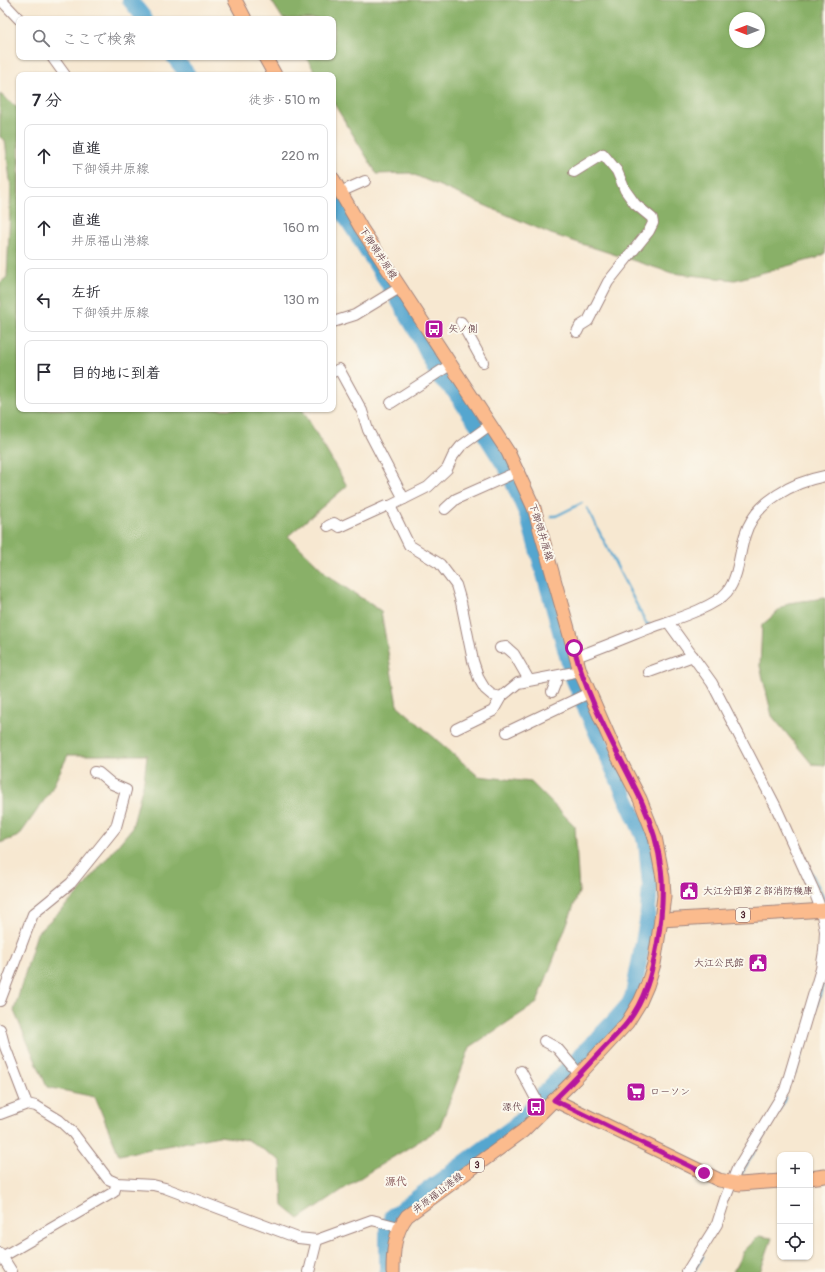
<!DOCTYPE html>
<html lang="ja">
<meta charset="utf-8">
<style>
body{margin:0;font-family:Pangolin,"Klee One",sans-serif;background:#f7f7f7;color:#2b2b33}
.controls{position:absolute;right:12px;bottom:12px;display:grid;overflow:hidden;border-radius:8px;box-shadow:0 1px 3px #0004}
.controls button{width:36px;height:36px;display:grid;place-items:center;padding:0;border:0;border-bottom:1px solid #e1e1e2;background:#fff;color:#2b2b33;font:20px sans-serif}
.compass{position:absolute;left:729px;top:12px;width:36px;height:36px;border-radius:50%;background:#fff;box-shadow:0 1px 3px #0004;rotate:270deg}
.stop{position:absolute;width:12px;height:12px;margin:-9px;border:3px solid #b5179e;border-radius:50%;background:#fff}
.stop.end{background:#b5179e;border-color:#fff;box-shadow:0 1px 4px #0008}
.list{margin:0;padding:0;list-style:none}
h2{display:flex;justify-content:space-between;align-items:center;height:52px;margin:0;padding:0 16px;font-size:17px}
h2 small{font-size:13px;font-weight:400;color:#7c7c81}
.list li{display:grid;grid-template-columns:26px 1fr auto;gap:12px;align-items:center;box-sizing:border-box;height:64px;margin:0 8px 8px;padding:0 8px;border:1px solid #e1e1e2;border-radius:8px}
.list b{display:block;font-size:15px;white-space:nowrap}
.list p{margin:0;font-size:13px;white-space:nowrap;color:#7c7c81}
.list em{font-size:13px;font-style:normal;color:#7c7c81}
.icon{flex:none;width:22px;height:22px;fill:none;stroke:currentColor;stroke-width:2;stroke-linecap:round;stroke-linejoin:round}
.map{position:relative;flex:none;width:825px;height:1272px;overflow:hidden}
.search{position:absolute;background:#fff;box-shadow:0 1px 3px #0004;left:16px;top:16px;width:320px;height:44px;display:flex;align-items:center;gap:10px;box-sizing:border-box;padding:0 14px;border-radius:8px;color:#7c7c81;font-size:15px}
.panel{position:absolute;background:#fff;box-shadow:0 1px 3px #0004;left:16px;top:72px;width:320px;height:340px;border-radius:8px}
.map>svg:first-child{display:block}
.forest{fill:#89b067;stroke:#6a6849;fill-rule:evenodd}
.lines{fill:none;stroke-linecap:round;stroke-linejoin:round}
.stream{stroke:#54a6cf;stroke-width:2.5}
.river{stroke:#54a6cf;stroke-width:16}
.minor-casing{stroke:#a0847e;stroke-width:12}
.major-casing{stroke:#a0847e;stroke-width:15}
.minor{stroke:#fff;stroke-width:10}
.major{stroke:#fbbb8d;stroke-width:13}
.route{stroke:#b5179e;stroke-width:5}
.labels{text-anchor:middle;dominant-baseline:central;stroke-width:4;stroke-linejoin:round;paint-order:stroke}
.shield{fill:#fbf7ec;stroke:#7f6065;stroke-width:1}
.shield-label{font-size:9px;font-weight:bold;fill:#4a1f2b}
.street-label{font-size:10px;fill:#4a1f2b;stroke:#fbf7ec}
.poi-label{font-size:10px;fill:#4a1f2b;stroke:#fbf7ec;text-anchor:start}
.neighbourhood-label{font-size:11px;font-weight:bold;fill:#835254;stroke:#fbf7ec}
</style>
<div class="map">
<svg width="825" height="1272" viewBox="0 0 825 1272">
<rect width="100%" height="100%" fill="#fbf7ec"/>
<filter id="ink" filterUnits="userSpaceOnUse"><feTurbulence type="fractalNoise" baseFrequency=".025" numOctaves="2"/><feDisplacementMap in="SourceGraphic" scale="8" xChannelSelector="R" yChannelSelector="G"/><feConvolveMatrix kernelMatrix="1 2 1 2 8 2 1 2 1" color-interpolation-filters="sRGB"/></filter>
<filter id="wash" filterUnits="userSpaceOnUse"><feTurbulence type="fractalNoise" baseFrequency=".012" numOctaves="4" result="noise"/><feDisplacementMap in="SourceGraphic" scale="16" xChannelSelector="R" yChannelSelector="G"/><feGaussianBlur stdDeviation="0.9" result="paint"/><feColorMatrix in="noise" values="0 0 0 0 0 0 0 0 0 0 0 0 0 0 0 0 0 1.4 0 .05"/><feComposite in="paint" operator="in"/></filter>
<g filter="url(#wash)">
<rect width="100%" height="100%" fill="#f7e8d1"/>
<g class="forest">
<path d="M271,0H825V253L817,258L735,280L672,273L551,234L410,173L377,174L333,102V75H317L306,57H333V19H283ZM735,18H759V42H735Z"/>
<path d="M0,94L19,109V409H302L347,486L288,536L331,578L381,611L397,705L478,776L531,782L575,826L579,892L537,1003L470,1047L439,1129L369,1172L299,1219L283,1206L281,1161L248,1140L219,1136L119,1155L95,1097L47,1087L14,1011L37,933L77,895L132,828L144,780L147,755H68L50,792L19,836L0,843V283L7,277L11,188L5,140L0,137Z"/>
<path d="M825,598V765L812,764L772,716L760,666L762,625L788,603Z"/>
<path d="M759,1236L772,1238L760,1272H733L743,1252Z"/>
</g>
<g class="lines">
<g class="stream">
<path d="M587,508L647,625L649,624"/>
<path d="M551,516H556L582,503"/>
<path d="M803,856L825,900"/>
<path d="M795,1073L821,991L825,973"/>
<path d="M741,1174L786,1098"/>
<path d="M693,1272L703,1256"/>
</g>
<g class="river">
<path d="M130,0L145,19"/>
<path d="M174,57L188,75"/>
<path d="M333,197L391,288"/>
<path d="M396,296L418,334L436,371"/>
<path d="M439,377L454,391L479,427"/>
<path d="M484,433L508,471L528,517L571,670"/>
<path d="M573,678L580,694"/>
<path d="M392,1216L517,1124L557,1079L612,1023L629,1004L633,995L647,921L650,886L646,842L582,701"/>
<path d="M387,1271V1225"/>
</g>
</g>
</g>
<g filter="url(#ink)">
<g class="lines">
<g class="minor-casing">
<g id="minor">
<path d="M1,0L19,19"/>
<path d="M52,57L65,75"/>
<path d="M574,172L603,154L617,171L625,190L635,204L652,218L653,223L649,231L608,282L588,321L580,326L577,332"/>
<path d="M340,192L365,181"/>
<path d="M333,322L355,315L401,287"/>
<path d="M461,322L483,362"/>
<path d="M333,372L339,369L362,411L368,430L404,499"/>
<path d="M391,403L450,365"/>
<path d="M390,506L409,545L440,564L456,585L461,602L473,661L479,679L485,689L492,695L501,697"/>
<path d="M445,509L456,499L519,471"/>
<path d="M328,526L334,523L340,527L386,506H390L428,487L447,469L453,456L461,446L490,425"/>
<path d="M668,622L712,683L775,805L814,891L821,910L825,931L824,951L821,969L785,1090L737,1169L725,1199L717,1224L687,1272"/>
<path d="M500,648L506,647L514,654L529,680"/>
<path d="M576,657C601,648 625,638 650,628C669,621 714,608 727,592C739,577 739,553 745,535C755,501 794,482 825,476"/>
<path d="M649,672L693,656"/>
<path d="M552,692L556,682L555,676"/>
<path d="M456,729L493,711L501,697L518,683L580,671"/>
<path d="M507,732L589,693"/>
<path d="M0,1001L33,914L71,883L116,827L126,790L112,784L99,773L94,772"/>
<path d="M0,1029L4,1044L27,1104"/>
<path d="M544,1041L557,1048L579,1074"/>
<path d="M521,1071L543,1112"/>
<path d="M0,1114L27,1104L36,1106L59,1120L73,1133L108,1179L117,1183L153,1185L165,1188L298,1238L317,1240L372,1220L399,1227"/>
<path d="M0,1253L12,1272"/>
<path d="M2,1257L114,1192L117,1183"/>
<path d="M309,1272L317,1240"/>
</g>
</g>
<g class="major-casing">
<g id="major">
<path d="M235,0L245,19"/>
<path d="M265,57L275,75"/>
<path d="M333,179L361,228L508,452L534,508L580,671L616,753L640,799L655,837L663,878L664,896L661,920L654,964L647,986L640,1002L627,1023L575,1079L523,1131L407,1216C394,1233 393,1252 393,1272"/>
<path d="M661,920L825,910"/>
<path d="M554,1100L719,1180L740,1184L780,1181"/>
<path d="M810,1178L825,1176"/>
</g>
</g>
<use href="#minor" class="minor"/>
<use href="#major" class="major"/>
</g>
</g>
<g class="lines" filter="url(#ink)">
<path class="route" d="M574,648C588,702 617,750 641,800C664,851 667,890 657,945C652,973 645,1000 627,1023C620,1032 610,1041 602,1050C586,1067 571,1084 554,1100L704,1173"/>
</g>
<defs>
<g id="bus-square" transform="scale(1)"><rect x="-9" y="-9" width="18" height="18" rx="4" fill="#b5179e" stroke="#fbf7ec"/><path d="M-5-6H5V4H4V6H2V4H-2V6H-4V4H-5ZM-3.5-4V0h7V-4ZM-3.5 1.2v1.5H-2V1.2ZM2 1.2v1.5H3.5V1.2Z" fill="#fff"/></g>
<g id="civic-square" transform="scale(1)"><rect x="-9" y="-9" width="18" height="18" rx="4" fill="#b5179e" stroke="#fbf7ec"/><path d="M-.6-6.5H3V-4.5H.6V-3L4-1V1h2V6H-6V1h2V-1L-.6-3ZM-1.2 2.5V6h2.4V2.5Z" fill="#fff"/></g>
<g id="supermarket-square" transform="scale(1)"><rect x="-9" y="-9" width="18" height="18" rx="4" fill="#b5179e" stroke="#fbf7ec"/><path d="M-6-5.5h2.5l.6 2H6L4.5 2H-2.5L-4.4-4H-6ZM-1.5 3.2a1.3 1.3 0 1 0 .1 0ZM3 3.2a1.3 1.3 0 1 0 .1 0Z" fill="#fff"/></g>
</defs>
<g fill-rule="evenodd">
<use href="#bus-square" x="434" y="329"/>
<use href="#civic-square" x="689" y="891"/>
<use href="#civic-square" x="758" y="963"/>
<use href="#supermarket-square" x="636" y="1092"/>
<use href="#bus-square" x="536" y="1107"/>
</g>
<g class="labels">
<g class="shield">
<rect x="736" y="908" width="14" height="14" rx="3"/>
<rect x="470" y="1158" width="14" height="14" rx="3"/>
</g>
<g class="shield-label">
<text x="743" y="915">3</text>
<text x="477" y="1165">3</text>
</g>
<g class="street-label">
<text transform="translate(378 253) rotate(57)">下御領井原線</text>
<text transform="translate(541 532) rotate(73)">下御領井原線</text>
<text transform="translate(438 1193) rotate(-37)">井原福山港線</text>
</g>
<g class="poi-label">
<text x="448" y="329">矢ノ側</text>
<text x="703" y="891">大江分団第２部消防機庫</text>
<text x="744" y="963" text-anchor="end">大江公民館</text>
<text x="650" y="1092">ローソン</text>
<text x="522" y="1107" text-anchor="end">源代</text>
</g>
<g class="neighbourhood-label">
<text x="396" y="1181">源代</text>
</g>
</g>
</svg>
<div class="controls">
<button>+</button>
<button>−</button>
<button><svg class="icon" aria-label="locate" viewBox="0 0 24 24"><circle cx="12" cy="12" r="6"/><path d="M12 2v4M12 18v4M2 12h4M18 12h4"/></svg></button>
</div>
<svg class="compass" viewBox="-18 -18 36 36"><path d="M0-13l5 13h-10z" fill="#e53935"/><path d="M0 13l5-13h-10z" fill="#7c7c81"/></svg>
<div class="stop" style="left:574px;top:648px"></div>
<div class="stop end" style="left:704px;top:1173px"></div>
<div class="search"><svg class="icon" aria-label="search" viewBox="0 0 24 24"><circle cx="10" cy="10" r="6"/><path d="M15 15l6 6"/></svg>ここで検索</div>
<section class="panel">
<h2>7 分<small>徒歩 · 510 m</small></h2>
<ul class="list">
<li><svg class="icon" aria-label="ahead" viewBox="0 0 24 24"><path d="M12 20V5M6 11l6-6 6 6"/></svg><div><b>直進</b><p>下御領井原線</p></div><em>220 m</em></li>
<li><svg class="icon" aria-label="ahead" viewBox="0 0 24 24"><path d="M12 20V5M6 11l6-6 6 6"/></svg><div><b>直進</b><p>井原福山港線</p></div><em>160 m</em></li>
<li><svg class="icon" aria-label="left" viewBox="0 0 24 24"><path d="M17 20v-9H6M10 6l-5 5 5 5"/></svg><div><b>左折</b><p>下御領井原線</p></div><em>130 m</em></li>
<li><svg class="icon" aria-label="arrive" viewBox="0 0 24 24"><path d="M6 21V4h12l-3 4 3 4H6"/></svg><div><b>目的地に到着</b></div></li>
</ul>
</section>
</div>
